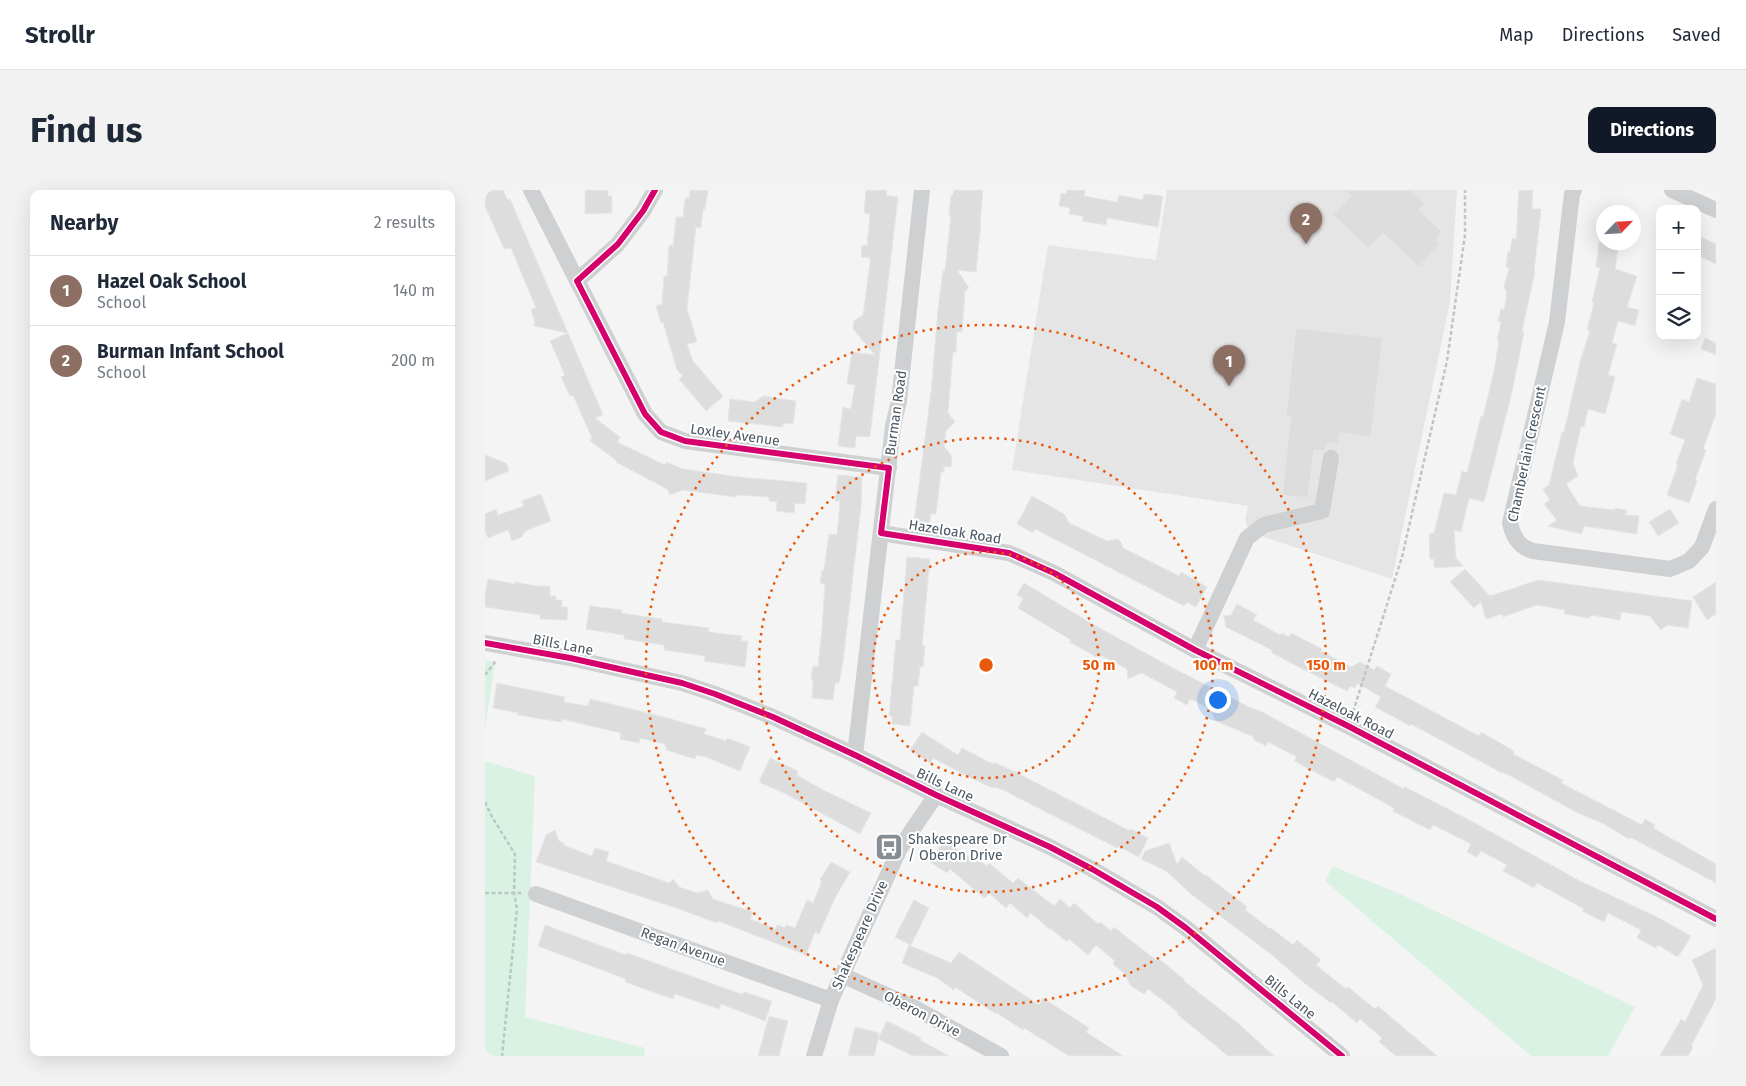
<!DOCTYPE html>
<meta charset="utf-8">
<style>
body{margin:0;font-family:"Fira Sans",sans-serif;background:#f2f2f3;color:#1f2937}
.controls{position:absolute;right:15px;top:15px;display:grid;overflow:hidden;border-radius:10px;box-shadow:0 5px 20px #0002}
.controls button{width:45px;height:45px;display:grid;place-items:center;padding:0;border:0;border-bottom:1px solid #e0e1e3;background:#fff;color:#1f2937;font:25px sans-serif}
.compass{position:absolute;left:1111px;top:15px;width:45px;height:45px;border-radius:50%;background:#fff;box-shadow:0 5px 20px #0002;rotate:65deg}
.you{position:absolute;left:732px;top:509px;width:18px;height:18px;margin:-12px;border:4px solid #fff;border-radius:50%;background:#1a73e8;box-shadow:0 0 0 8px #1a73e833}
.badge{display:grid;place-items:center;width:32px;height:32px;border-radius:50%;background:#111827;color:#fff;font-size:16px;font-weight:700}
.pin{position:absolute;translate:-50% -41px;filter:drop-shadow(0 1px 2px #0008)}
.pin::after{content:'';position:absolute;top:26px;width:18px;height:15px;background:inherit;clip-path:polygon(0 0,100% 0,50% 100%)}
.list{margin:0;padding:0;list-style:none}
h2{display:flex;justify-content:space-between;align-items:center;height:65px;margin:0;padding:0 20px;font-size:21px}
h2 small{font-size:16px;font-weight:400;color:#747a83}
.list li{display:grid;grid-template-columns:32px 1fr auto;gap:15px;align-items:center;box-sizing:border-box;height:70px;padding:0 20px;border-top:1px solid #e0e1e3}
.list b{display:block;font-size:19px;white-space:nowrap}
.list p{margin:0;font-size:16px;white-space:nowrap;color:#747a83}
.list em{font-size:16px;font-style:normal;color:#747a83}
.icon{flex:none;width:28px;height:28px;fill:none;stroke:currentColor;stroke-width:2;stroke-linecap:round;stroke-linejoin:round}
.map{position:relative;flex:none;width:1231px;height:866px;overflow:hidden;border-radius:10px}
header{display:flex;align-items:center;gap:30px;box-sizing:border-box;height:70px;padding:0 25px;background:#fff;border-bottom:1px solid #e0e1e3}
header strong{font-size:24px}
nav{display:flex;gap:28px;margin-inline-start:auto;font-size:18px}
.intro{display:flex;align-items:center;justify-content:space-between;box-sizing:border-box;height:120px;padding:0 30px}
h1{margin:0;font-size:35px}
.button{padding:12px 22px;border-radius:10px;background:#111827;color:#fff;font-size:18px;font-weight:700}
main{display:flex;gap:30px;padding:0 30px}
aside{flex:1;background:#fff;border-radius:10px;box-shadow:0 5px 20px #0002}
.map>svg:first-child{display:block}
.education{fill:#e6e5e6}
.green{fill:#d9f2e3}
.building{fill:#ddddde;stroke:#e5e6e7}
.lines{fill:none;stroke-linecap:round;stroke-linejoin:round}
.path{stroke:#bcc7c4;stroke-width:2.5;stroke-dasharray:4 2.5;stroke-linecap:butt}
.minor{stroke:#ced0d2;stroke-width:16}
.cycleway-casing{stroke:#fff;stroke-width:9}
.cycleway{stroke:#d6006c;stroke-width:6}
.ring{fill:none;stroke:#e8590c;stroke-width:2.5;stroke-dasharray:2.5 5}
.labels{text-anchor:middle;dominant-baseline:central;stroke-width:4;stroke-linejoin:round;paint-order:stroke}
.street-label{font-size:14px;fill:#4a5661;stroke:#fff}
.poi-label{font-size:14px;fill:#4a5661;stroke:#fff;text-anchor:start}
.centre{fill:#e8590c;stroke:#fff;stroke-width:2.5}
.ring-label{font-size:15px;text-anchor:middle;font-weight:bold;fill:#e8590c;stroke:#fff;stroke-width:4;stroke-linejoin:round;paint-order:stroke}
</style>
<header>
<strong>Strollr</strong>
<nav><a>Map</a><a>Directions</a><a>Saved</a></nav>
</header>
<div class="intro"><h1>Find us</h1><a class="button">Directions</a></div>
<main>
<aside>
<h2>Nearby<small>2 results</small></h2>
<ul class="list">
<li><span class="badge" style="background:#8d6e63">1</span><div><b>Hazel Oak School</b><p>School</p></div><em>140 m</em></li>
<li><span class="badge" style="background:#8d6e63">2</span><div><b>Burman Infant School</b><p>School</p></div><em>200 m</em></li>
</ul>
</aside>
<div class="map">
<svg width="1231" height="866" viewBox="0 0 1231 866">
<rect width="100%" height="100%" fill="#f4f4f4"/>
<path class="education" d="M682,0H972L965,112L907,389L764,342L760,330L763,316L527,280L563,55L671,70Z"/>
<g class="green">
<path d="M0,470L10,472L0,539Z"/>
<path d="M0,571L50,586L40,827L160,858L159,866H0Z"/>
<path d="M848,676L917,705L1150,817L1123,866H1046L840,691Z"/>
</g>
<g class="building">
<path d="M0,0H18L23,10L25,9L83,143L49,136L50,132L46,120L51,118L26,58L19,59L0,16Z"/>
<path d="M100,0H123V6H127V23L100,24Z"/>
<path d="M205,0H223L220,19H218L216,38L211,37L202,118L212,152L202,154L208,171L238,206L221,221L194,189L198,186L192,180L178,132L176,133L171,116L177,114L179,86H182L184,55L188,56L191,27H198L200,8H204Z"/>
<path d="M381,0H402L401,5L413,7L385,247L371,246L370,258L353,256L358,217L366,219L370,195L362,194L367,162L390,165L368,139L369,131L378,125L385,73V68L376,67L377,55L382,56L385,24L379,23Z"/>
<path d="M469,0H498L495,32L496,33L491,82L472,80L484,98L480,101L477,142H472L471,162H468L463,223L470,232L461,241L459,256L467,267L466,277L459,276V282H456L451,324H446L444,335L429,333L446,202L453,119L458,81H460L466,25H464L466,5H468Z"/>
<path d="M582,0H600L599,6L632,12L634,5L658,10L659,4L678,6L673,37L622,28L621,35L597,31L598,26L584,24L585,18L574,16L576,3L581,4Z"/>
<path d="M859,0H925L940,14L934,20L957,42L951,49L955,53L934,77L898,43L883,58L848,25L866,6Z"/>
<path d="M1034,0H1048L1047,19H1056L1049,82H1050L1037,141L1039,142L1027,202L999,312L984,308L976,342L969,340L971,368L978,376L949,378V369H945L944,344L949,343L959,303L971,305L977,281L982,283L996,226L998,227L1009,181L1014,150H1012L1016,132L1013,131L1016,119L1019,120L1022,103L1019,97L1024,78L1021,77L1023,61L1025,62L1027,48L1031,49Z"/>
<path d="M821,12L834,17L827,34L814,29Z"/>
<path d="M1212,45L1231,54V74L1212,65Z"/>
<path d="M1114,52H1134L1130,79L1152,86L1142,117L1154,120L1150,136L1133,131L1127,153L1132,154L1123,185L1130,187L1120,224L1103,219L1099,237L1096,236L1088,273L1093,286L1081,294L1095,316L1130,320V318L1141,320V325L1154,326L1152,344L1099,336L1097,344L1063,336L1072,330L1059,314L1065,310L1058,299L1064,295L1077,242H1079L1095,172L1105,141L1102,140L1109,113L1107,112L1115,78L1111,77Z"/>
<path d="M811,138L898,148L886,247L855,243L854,254L842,253L841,259L839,261L829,260L823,308L797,305L806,227L801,226Z"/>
<path d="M83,143L118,225L110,228L135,247L132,252L180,275L181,272L198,279L254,287L322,293L320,314L310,313L309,323L291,321L292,312L284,311V307L251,305V307L198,300L185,305L182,299L131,272L132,271L105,251L107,248L88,205L85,206L76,187L80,185L65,151Z"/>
<path d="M1220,148L1231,153V165L1216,159Z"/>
<path d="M1212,188L1231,194V224L1218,259L1221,260L1210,290L1212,291L1204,313L1182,305L1193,275L1191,274L1200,250L1185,244L1197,209L1204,212Z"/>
<path d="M278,206L311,211L308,234L298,233V237L243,231L245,209L270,212Z"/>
<path d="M0,265L21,273L24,281L0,291Z"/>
<path d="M353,285L377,287L376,317L358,471L354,493H350L348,510L327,508L328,490L326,489L328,476L333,477L337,438L340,394L335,393L337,380L339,381L344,344L352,345L355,311H350Z"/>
<path d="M56,304L66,331L45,339L39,342L37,347L27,351L23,340L3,348L0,341V324L11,319L13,325L39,316L37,311Z"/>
<path d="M547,306L579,324L584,333L620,350L623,351L632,349L636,352L638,358L694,386L696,382L722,397L711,417L702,412L699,416L550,339L548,343L532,334Z"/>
<path d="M1185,319L1194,333L1173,346L1164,332Z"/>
<path d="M422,367L445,369L437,455L440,456L438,477H435L433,496H429L425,536L407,534V526H404L411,450H415Z"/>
<path d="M980,379L1005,406L1053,390L1207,411L1203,438L1182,435L1176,440L1165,426L1136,422L1135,430L1106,425L1105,428L1079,424L1080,420L1052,415L1018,427L1017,424L1001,429L996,412L989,418L965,392Z"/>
<path d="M3,389L30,394V392L50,396H65V406H71V410H77V417H83L82,430L55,429V425L0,417V405Z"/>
<path d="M1231,392V424L1222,430L1208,407Z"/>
<path d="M539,393L609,435L684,476L762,516L779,523L919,599L920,597L990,633L1095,691L1174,728L1206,746L1193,767L1173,755L1171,758L1152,748L1156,740L1123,723L1119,732L1097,721L1099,719L1052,693L1049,698L1018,681L1022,675L996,661L992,667L982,662L986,654L948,635L945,640L908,621L909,618L852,587L849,592L809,571L812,567L783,552L781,556L768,549L769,547L731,531L725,519L710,511L705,509L702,515L689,508L692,502L657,483L643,489L642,479L617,466L611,467L596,458L584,452L586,450L533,418L538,408L532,405Z"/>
<path d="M752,414L772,425L768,430L795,445L797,443L804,447L806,443L837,459L836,461L866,477L875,472L889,480L892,476L906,484L900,496L994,546L996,542L1029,561L1028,564L1078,590L1076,593L1105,608L1157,635L1160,629L1170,635L1168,638L1231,674V693L1145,647L1144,649L1119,634L1093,623L1018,582L1017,583L926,534L925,536L909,527L890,517L896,507L872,493L870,498L865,496L862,501L802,471L786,462L787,460L741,437L739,426L746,425Z"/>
<path d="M105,416L137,420L136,423L177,429V432L224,438L223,442L257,446L256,451H263L260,477L219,471L220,466L179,460V455L139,449V445L101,439Z"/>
<path d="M12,493L80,507L79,512L103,516L105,509L175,526L221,539L219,544L241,551L242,548L265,557L255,581L221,567L211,565L210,569L181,560L182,557L180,556V554L155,548L154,553L135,549L136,543L110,537L77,529L76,532L33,525V523L8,518Z"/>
<path d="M437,542L473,565L477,558L508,574L509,572L528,581L645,641L646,639L663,648L654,667L633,656L632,658L516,599L509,597L508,598L484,587L448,568L445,573L425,560Z"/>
<path d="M285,568L313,581L312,585L336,599L386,623L375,644L301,604L274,592Z"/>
<path d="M70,640L74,651L79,653L78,655L107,666L110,658L124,662L121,671L184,693L188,689L194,697L212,703L223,700L228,709L268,722L265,729L291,739L292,735L300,738L301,735L310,738L322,710L328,713L337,691L335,690L346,672L365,682L349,710L334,744L330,742L321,765L233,731L232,733L197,720L51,672L61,645Z"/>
<path d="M459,650L489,670L491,667L501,676L504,673L528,693L533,688L569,716L575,709L585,718L589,713L613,734L615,732L626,741L629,737L672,771L674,769L700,790L699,791L754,834L789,866H743L692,824L693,822L663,799L659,804L646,796L640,784L628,774L630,771L611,755L603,765L584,749L582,752L565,738L564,739L546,723L542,728L525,713L521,718L504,703L500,708L497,706L465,679L462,683L445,672Z"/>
<path d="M684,653L692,674L697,667L720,686L721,685L762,717L760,720L785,739L786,738L808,755L812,750L836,770L831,775L861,799L863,797L890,819L893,816L952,866H911L894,852L897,848L875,829L872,833L847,812L846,813L818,792L787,765L706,704L681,681L656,669L660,661Z"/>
<path d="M429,710L444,718L426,755L410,747Z"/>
<path d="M60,735L141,765L142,763L253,803L258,804L259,802L287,811L280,831L236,814L234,819L190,804L188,809L140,792L141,789L53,756Z"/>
<path d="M424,755L466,773L474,762L554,815L558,808L604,838L601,842L638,866H584L539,838L538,840L512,823L511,824L470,797L469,800L452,788L417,773Z"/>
<path d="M1231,758V809L1206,856L1208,857L1203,866H1175L1196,829L1200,832L1218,795L1207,770Z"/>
<path d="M284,826L303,831L294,866H273Z"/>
<path d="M402,831L436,848L435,850L464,866H428L393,849L389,866H363L370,837L394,843L393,849Z"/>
</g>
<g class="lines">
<g class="path">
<path d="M0,485L11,471"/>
<path d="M868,522L917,367L962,171L980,45V0"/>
<path d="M0,612L7,627L30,664L29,703L32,719L17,866"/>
<path d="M0,703H36"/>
</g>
<g class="minor">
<path d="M46,0L160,224L176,242L200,251L404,278"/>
<path d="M1089,0L1087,4L1072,132L1025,333C1028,347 1034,357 1048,361L1185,379L1204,371L1217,357L1231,319"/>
<path d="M1187,0L1231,20"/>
<path d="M92,91L133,54L158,21L170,0"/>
<path d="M396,343L524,363L569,383L710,460L863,536L1231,729"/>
<path d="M0,453L85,468L197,493L230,504L288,527L370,565L451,605L565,657L607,679L672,717L701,738L857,866"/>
<path d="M710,460L762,348L779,335L837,321L846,268"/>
<path d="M370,565L408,236L414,211L437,0"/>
<path d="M51,704L346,810"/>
<path d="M357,785L430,818L516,866"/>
<path d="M329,866L346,810L415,658L451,605"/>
</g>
<g class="cycleway-casing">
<g id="cycleway">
<path d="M170,0L158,21L133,54L92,91L160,224L176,242L200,251L404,278L396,343L524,363L569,383L710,460L863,536L1231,729"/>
<path d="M0,453L85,468L197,493L230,504L288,527L370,565L451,605L565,657L607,679L672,717L701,738L857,866"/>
</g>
</g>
<use href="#cycleway" class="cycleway"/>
</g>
<g class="ring">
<circle cx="501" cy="475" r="113"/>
<circle cx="501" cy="475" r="227"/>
<circle cx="501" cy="475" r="340"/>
</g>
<defs>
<g id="bus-square" transform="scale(1.4375)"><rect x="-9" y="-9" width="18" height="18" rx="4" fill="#868d94" stroke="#fff"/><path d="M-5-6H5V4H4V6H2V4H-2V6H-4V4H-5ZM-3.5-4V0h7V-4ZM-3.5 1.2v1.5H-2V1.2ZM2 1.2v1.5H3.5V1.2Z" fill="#fff"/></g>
</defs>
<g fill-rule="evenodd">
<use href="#bus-square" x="404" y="657"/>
</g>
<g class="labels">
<g class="street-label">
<text transform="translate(411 223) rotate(-82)">Burman Road</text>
<text transform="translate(250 245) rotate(8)">Loxley Avenue</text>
<text transform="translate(1042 264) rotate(-78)">Chamberlain Crescent</text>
<text transform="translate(470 342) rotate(9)">Hazeloak Road</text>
<text transform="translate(78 455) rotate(11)">Bills Lane</text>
<text transform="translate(866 524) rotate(27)">Hazeloak Road</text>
<text transform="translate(460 595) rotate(25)">Bills Lane</text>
<text transform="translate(375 745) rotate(-66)">Shakespeare Drive</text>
<text transform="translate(198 757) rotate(20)">Regan Avenue</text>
<text transform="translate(805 807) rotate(39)">Bills Lane</text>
<text transform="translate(437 824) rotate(27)">Oberon Drive</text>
</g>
<g class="poi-label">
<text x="423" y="649">Shakespeare Dr<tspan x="423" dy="16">/ Oberon Drive</tspan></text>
</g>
</g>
<circle cx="501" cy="475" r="8" class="centre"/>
<g class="ring-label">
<text x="614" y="480">50 m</text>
<text x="728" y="480">100 m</text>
<text x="841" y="480">150 m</text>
</g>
</svg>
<div class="controls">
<button>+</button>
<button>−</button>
<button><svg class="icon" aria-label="layers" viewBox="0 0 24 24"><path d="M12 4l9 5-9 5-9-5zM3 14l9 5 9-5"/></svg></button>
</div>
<svg class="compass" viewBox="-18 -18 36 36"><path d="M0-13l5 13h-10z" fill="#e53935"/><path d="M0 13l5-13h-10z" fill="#747a83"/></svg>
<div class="you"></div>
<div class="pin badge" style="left:744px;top:196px;background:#8d6e63">1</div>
<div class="pin badge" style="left:821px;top:54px;background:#8d6e63">2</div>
</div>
</main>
